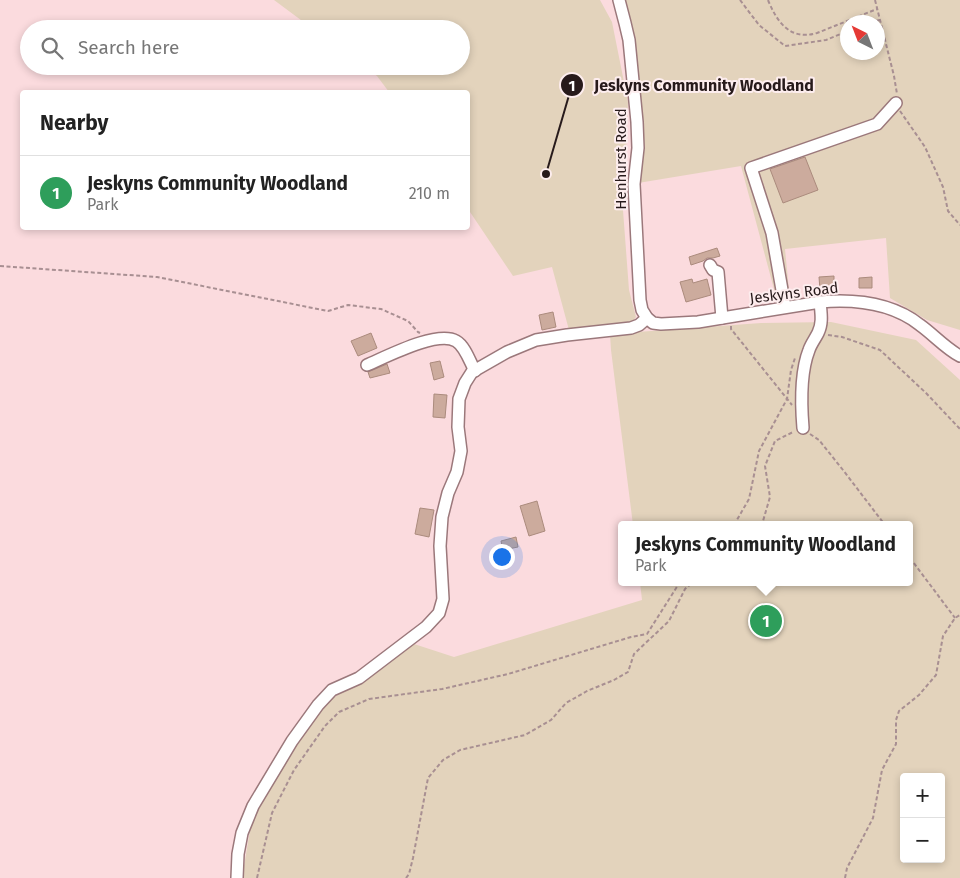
<!DOCTYPE html>
<meta charset="utf-8">
<style>
body{margin:0;font-family:"Fira Sans",sans-serif;background:#f2f2f2;color:#222}
.controls{position:absolute;right:15px;bottom:15px;display:grid;overflow:hidden;border-radius:5px;box-shadow:0 2px 8px #0003}
.controls button{width:45px;height:45px;display:grid;place-items:center;padding:0;border:0;border-bottom:1px solid #e0e0e0;background:#fff;color:#222;font:25px sans-serif}
.compass{position:absolute;left:840px;top:15px;width:45px;height:45px;border-radius:50%;background:#fff;box-shadow:0 2px 8px #0003;rotate:318deg}
.you{position:absolute;left:501px;top:556px;width:18px;height:18px;margin:-12px;border:4px solid #fff;border-radius:50%;background:#1a73e8;box-shadow:0 0 0 8px #1a73e833}
.badge{display:grid;place-items:center;width:32px;height:32px;border-radius:50%;background:#1e6355;color:#fff;font-size:16px;font-weight:700}
.pin{position:absolute;translate:-50% -50%;border:2px solid #fff;box-shadow:0 1px 5px #0006}
.popup{position:absolute;left:618px;top:521px;width:295px;height:65px;box-sizing:border-box;display:grid;place-content:center;border-radius:5px;background:#fff;filter:drop-shadow(0 1px 4px #0005);font-size:16px;white-space:nowrap;color:#767676}
.popup b{font-size:19px;color:#222}
.popup::after{content:'';position:absolute;left:50%;top:100%;margin-left:-10px;border:10px solid transparent;border-top-color:#fff}
.list{margin:0;padding:0;list-style:none}
h2{display:flex;justify-content:space-between;align-items:center;height:65px;margin:0;padding:0 20px;font-size:21px}
h2 small{font-size:16px;font-weight:400;color:#767676}
.list li{display:grid;grid-template-columns:32px 1fr auto;gap:15px;align-items:center;box-sizing:border-box;height:75px;padding:0 20px;border-top:1px solid #e0e0e0}
.list b{display:block;font-size:19px;white-space:nowrap}
.list p{margin:0;font-size:16px;white-space:nowrap;color:#767676}
.list em{font-size:16px;font-style:normal;color:#767676}
.icon{flex:none;width:28px;height:28px;fill:none;stroke:currentColor;stroke-width:2;stroke-linecap:round;stroke-linejoin:round}
.map{position:relative;flex:none;width:960px;height:878px;overflow:hidden}
.search{position:absolute;background:#fff;box-shadow:0 2px 8px #0003;left:20px;top:20px;width:450px;height:55px;display:flex;align-items:center;gap:12px;box-sizing:border-box;padding:0 18px;border-radius:28px;color:#767676;font-size:19px}
.panel{position:absolute;background:#fff;box-shadow:0 2px 8px #0003;left:20px;top:90px;width:450px;height:140px;border-radius:5px}
.map>svg:first-child{display:block}
.green{fill:#e3d3bc;fill-rule:evenodd}
.building{fill:#ccab9d;stroke:#ab8b7d}
.lines{fill:none;stroke-linecap:round;stroke-linejoin:round}
.minor-casing{stroke:#9b787b;stroke-width:14}
.path{stroke:#a88f92;stroke-width:2;stroke-dasharray:4 2.5;stroke-linecap:butt}
.minor{stroke:#fff;stroke-width:11}
.labels{text-anchor:middle;dominant-baseline:central;stroke-width:4;stroke-linejoin:round;paint-order:stroke}
.street-label{font-size:15px;fill:#271a1b;stroke:#fdedee}
.leader{fill:none;stroke:#271a1b;stroke-width:2}
.callout-dot{fill:#271a1b;stroke:#fdedee;stroke-width:2}
.mark-label{font-size:15px;text-anchor:middle;font-weight:bold;fill:#fff}
.callout-label{font-size:16px;text-anchor:middle;font-weight:bold;fill:#271a1b;stroke:#fdedee;stroke-width:4;stroke-linejoin:round;paint-order:stroke}
</style>
<div class="map">
<svg width="960" height="878" viewBox="0 0 960 878">
<rect width="100%" height="100%" fill="#fbdbde"/>
<g class="green">
<path d="M274,0H600L612,22L628,102L626,152L622,197L629,290L636,317L632,322L609,324L569,330L552,267L513,276L468,209V92H389L377,76L364,66H461V29H313Z"/>
<path d="M623,0H960V330L927,320L890,298L886,238L785,249L790,301L778,304L741,166L638,183ZM848,22H878V52H848Z"/>
<path d="M831,322L916,340L960,380V878H242L252,818L278,770L322,706L411,643L454,657L642,600L640,582H910V525H633L611,350L610,334L761,323ZM904,777H941V859H904Z"/>
</g>
<g class="building">
<path d="M805,157L818,190L783,203L770,169Z"/>
<path d="M717,248L720,256L713,258H707L703,261L691,265L689,257Z"/>
<path d="M834,276V290H820L819,277Z"/>
<path d="M872,277V288H859V278Z"/>
<path d="M692,279L693,283L707,279L711,295L686,302L680,282Z"/>
<path d="M553,312L556,327L542,330L539,315Z"/>
<path d="M371,333L377,348L358,356L351,341Z"/>
<path d="M440,361L444,377L434,380L430,363Z"/>
<path d="M387,364L390,373L370,378L368,372Z"/>
<path d="M434,394L447,395L445,418L433,417Z"/>
<path d="M537,501L545,531L529,536L520,506Z"/>
<path d="M420,508L434,510L429,537L415,534Z"/>
<path d="M516,537L518,547L503,550L501,541Z"/>
</g>
<g class="lines">
<g class="minor-casing">
<g id="minor">
<path d="M619,0L625,23L629,40L637,122L638,148L634,184L640,300L642,310L647,318L653,323L661,324L698,322L820,302C855,299 892,303 920,325C934,335 945,348 960,356"/>
<path d="M710,265L713,270L718,272L722,318"/>
<path d="M785,307L772,233L751,168L877,124L896,103"/>
<path d="M367,365C386,357 437,330 456,341C465,346 470,362 475,371"/>
<path d="M803,428C801,404 800,373 809,350C811,344 815,339 818,333C823,323 821,313 820,302"/>
<path d="M237,878L238,854L242,833L253,806L292,741L318,705L332,690L359,678L426,627L439,613L443,599L440,546L442,517L448,493L457,472L461,451L458,427L459,399L465,383L472,372L507,352L536,340L567,335L631,328L639,325L647,318"/>
</g>
</g>
<g class="path">
<path d="M740,0L759,25L785,46L826,40L848,31"/>
<path d="M768,0C777,22 790,41 817,33L877,9"/>
<path d="M875,0L894,76L897,94"/>
<path d="M870,22L880,20"/>
<path d="M900,111L925,147L943,187L948,211L960,225"/>
<path d="M0,266L157,277L328,311L348,305L381,309L408,321L418,332L420,333"/>
<path d="M731,326V329L792,405"/>
<path d="M828,335L842,337L880,350L926,393L960,429"/>
<path d="M810,434L819,440L843,470L885,525"/>
<path d="M734,525L749,499L759,451L787,399L791,370L795,358"/>
<path d="M759,525L763,521L770,497L765,466L775,441L793,432"/>
<path d="M910,558L955,618"/>
<path d="M257,878L272,813L294,770L325,726L339,712L369,699L442,689L508,674L631,637L647,634L680,582"/>
<path d="M406,878L409,874L413,858L428,778L443,760L460,750L525,735L551,720L566,703L587,691L614,680L628,672L634,654L669,621L685,589L693,582"/>
<path d="M845,878L847,868L873,818L882,770L896,744V720L899,711L919,695L936,675L943,636L955,618L960,615"/>
</g>
<use href="#minor" class="minor"/>
</g>
<g class="labels">
<g class="street-label">
<text transform="translate(621 159) rotate(-90)">Henhurst Road</text>
<text transform="translate(794 293) rotate(-7)">Jeskyns Road</text>
</g>
</g>
<path class="leader" d="M546 174L572 85"/>
<g class="callout-dot">
<circle cx="546" cy="174" r="5"/>
<circle cx="572" cy="85" r="12"/>
</g>
<g class="mark-label">
<text x="572" y="91">1</text>
</g>
<g class="callout-label">
<text x="704" y="91">Jeskyns Community Woodland</text>
</g>
</svg>
<div class="controls">
<button>+</button>
<button>−</button>
</div>
<svg class="compass" viewBox="-18 -18 36 36"><path d="M0-13l5 13h-10z" fill="#e53935"/><path d="M0 13l5-13h-10z" fill="#767676"/></svg>
<div class="you"></div>
<div class="pin badge" style="left:766px;top:621px;background:#2e9e5b">1</div>
<div class="popup"><b>Jeskyns Community Woodland</b>Park</div>
<div class="search"><svg class="icon" aria-label="search" viewBox="0 0 24 24"><circle cx="10" cy="10" r="6"/><path d="M15 15l6 6"/></svg>Search here</div>
<section class="panel">
<h2>Nearby<small></small></h2>
<ul class="list">
<li><span class="badge" style="background:#2e9e5b">1</span><div><b>Jeskyns Community Woodland</b><p>Park</p></div><em>210 m</em></li>
</ul>
</section>
</div>
